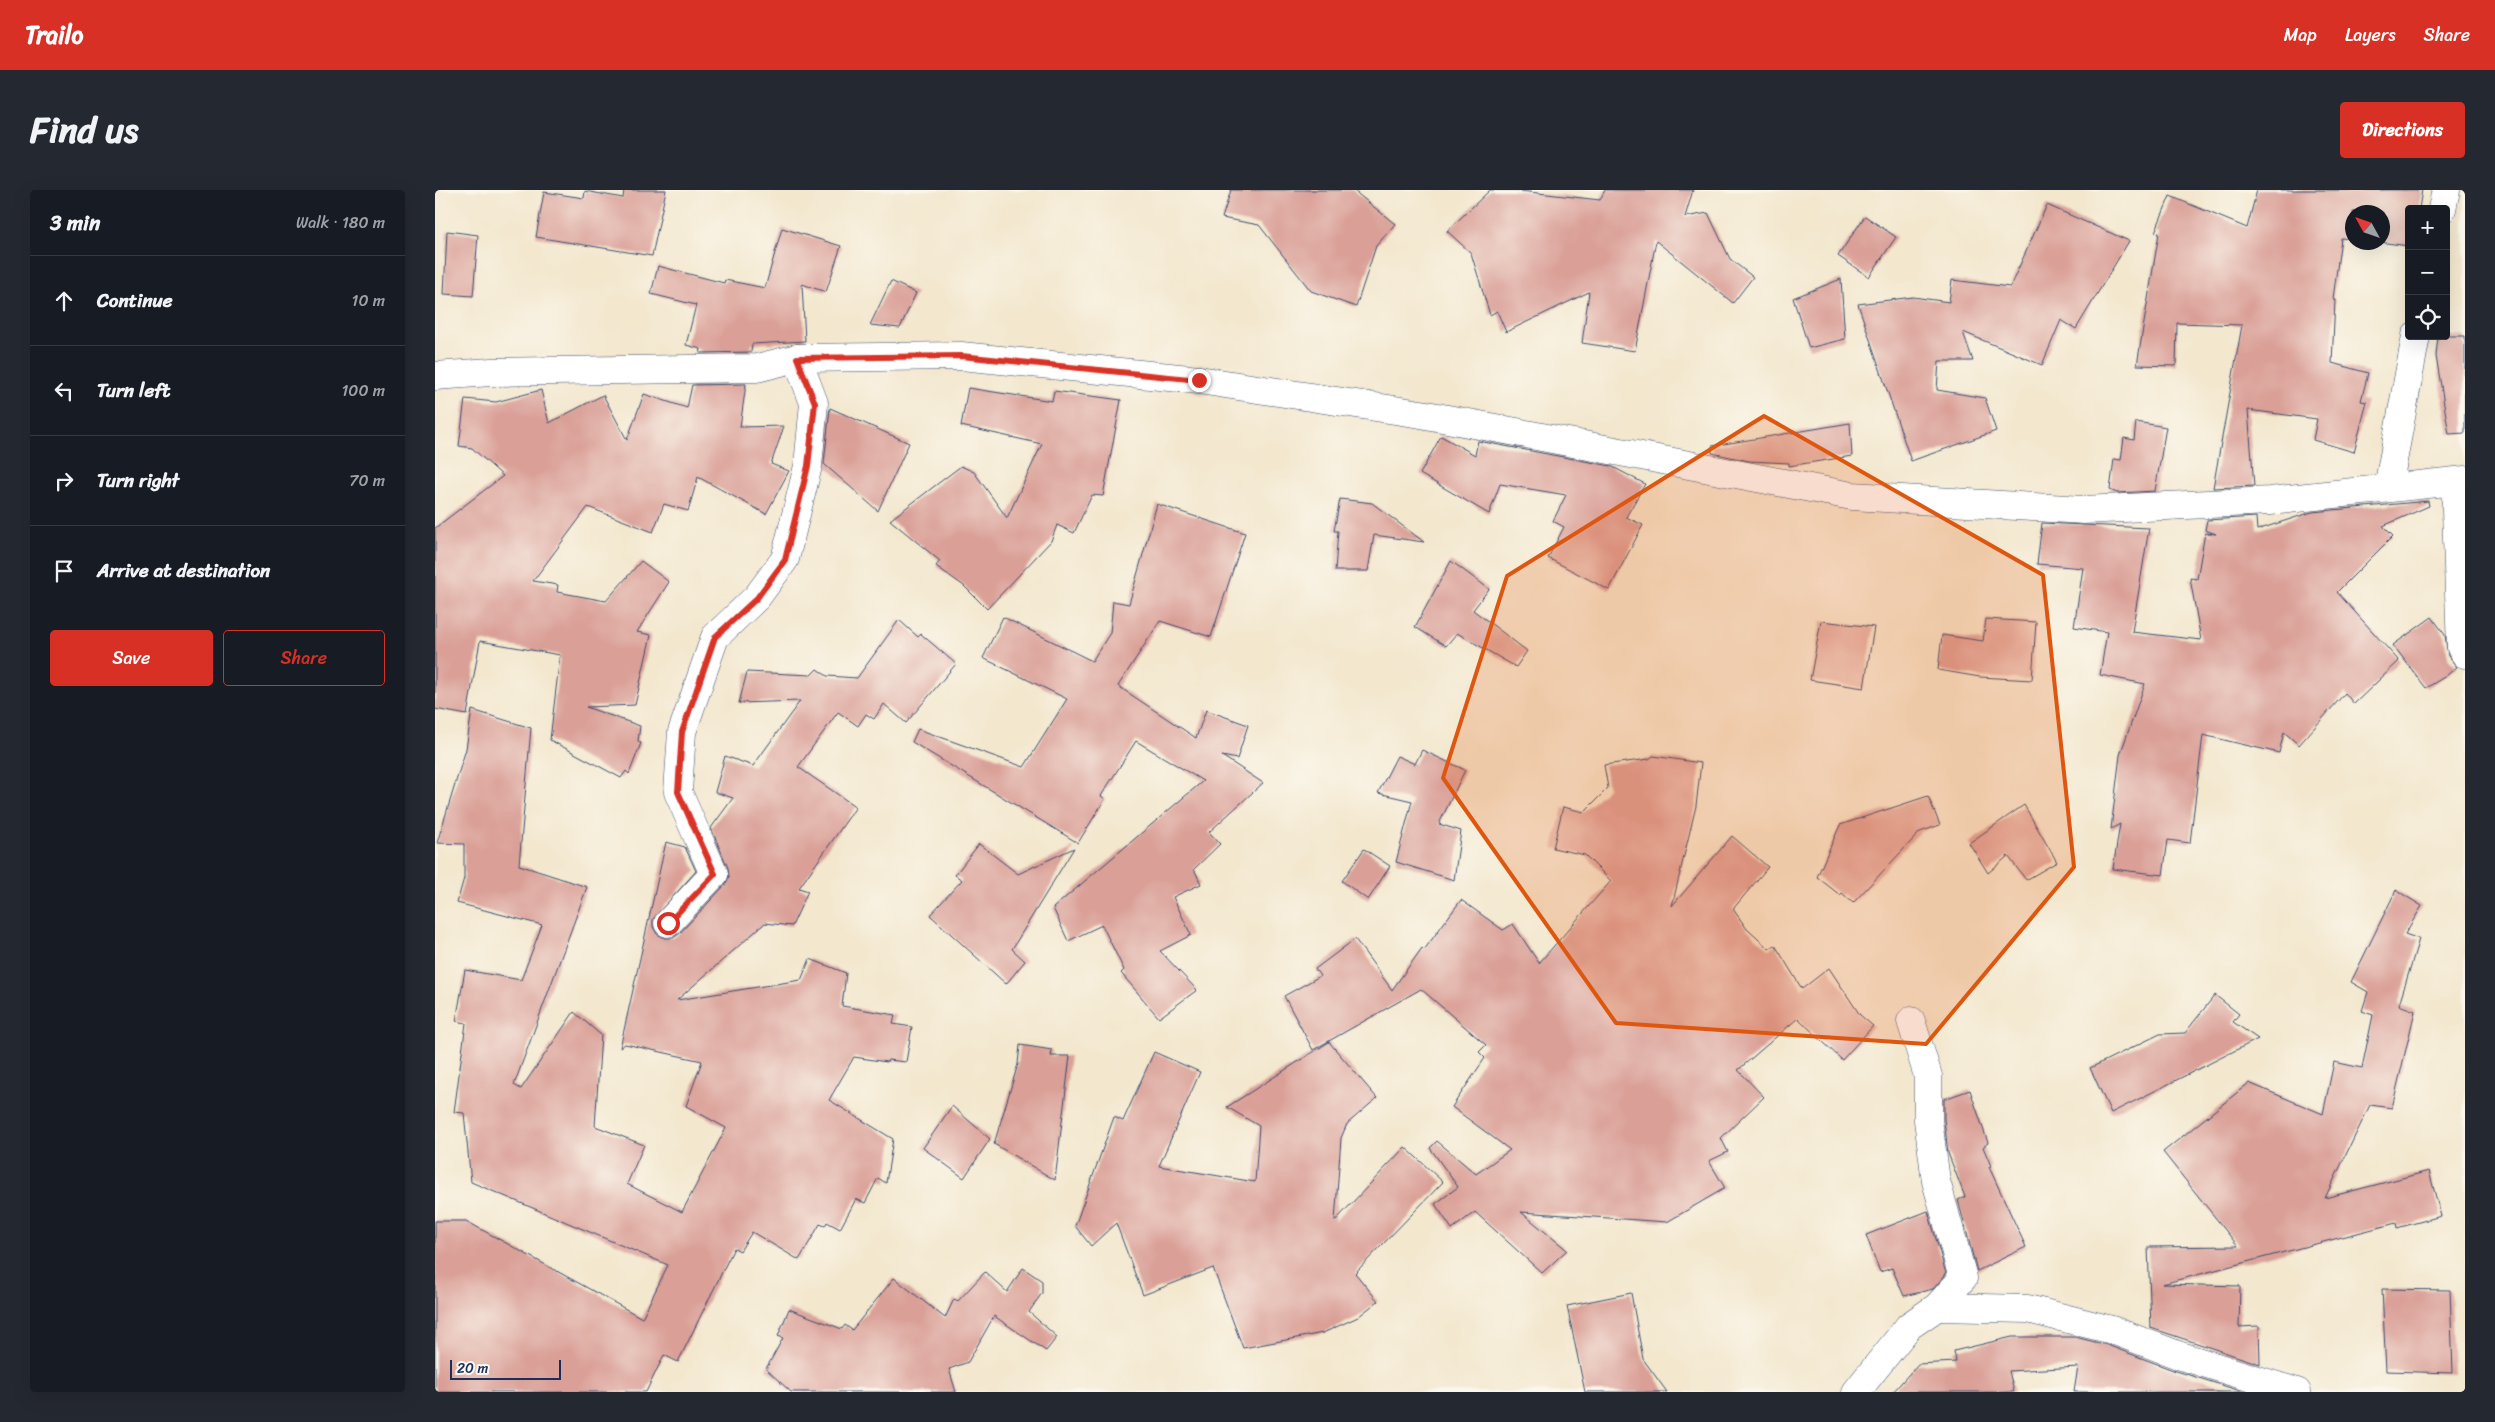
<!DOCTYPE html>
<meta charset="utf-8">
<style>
body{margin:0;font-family:Sriracha,sans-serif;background:#242831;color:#f1f3f6}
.controls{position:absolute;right:15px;top:15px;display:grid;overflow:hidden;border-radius:5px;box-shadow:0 5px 20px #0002}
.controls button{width:45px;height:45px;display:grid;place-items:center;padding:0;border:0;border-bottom:1px solid #363941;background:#171b24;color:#f1f3f6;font:25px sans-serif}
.compass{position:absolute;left:1910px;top:15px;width:45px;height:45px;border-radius:50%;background:#171b24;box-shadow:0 5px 20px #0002;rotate:310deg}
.scale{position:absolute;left:15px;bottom:12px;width:111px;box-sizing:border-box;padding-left:5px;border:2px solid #1b2f5e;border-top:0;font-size:14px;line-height:18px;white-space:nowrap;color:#1b2f5e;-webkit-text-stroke:4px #fbf7ec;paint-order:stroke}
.stop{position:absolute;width:15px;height:15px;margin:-11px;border:4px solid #d93025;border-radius:50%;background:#fff}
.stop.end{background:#d93025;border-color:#fff;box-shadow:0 1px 5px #0008}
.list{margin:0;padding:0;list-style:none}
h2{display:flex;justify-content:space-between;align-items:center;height:65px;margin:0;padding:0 20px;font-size:21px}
h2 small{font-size:16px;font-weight:400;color:#9ea1a6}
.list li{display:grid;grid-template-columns:32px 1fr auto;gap:15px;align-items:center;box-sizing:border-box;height:90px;padding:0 20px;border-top:1px solid #363941}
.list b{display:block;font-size:19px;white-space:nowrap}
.list em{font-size:16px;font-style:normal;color:#9ea1a6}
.actions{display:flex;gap:10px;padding:15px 20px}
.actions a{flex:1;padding:11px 0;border:1px solid #d93025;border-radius:5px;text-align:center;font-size:18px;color:#d93025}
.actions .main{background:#d93025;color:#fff}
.icon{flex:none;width:28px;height:28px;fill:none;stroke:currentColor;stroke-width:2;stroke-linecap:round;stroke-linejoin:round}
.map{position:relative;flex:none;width:2030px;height:1202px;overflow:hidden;border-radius:5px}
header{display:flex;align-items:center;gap:30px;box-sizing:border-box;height:70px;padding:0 25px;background:#d93025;color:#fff}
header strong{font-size:24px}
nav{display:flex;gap:28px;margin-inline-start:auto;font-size:18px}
.intro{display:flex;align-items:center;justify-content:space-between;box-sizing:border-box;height:120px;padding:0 30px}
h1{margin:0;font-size:35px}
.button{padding:12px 22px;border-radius:5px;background:#d93025;color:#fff;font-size:18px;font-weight:700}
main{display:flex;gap:30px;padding:0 30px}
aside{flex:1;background:#171b24;border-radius:5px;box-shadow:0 5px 20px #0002}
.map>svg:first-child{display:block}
.building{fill:#daa098}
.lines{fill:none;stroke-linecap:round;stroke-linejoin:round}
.street-casing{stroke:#3b4b6f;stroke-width:29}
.street{stroke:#fff;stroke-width:28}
.route{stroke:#d93025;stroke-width:6}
.marked{fill:#de5710;fill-opacity:0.2;stroke:#de5710;stroke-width:4;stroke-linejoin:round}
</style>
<header>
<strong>Trailo</strong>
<nav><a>Map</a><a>Layers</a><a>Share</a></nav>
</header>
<div class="intro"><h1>Find us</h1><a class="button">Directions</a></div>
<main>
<aside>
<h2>3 min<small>Walk · 180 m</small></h2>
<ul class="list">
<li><svg class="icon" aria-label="ahead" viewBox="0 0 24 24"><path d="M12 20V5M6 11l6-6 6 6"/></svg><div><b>Continue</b></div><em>10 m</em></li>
<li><svg class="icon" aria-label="left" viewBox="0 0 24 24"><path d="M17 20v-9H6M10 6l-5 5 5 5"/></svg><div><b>Turn left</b></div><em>100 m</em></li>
<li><svg class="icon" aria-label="right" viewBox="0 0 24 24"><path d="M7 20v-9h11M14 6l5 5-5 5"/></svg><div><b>Turn right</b></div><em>70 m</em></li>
<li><svg class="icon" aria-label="arrive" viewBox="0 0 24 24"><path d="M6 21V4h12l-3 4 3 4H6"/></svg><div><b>Arrive at destination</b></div></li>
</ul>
<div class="actions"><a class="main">Save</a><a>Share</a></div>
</aside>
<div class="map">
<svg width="2030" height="1202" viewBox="0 0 2030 1202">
<rect width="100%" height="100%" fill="#fbf7ec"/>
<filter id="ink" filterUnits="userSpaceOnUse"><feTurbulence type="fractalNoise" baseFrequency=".02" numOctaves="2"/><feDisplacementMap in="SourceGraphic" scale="10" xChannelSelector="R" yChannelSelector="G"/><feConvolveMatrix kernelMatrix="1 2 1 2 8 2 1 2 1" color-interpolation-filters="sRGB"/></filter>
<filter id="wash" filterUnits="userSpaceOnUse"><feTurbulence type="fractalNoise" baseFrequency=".0096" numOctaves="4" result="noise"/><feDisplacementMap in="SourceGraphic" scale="20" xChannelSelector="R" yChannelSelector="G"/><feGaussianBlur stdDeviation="1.12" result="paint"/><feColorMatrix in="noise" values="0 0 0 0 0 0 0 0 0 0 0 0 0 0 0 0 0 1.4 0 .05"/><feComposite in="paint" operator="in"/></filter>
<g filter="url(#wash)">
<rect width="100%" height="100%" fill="#f3e7ce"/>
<g id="blocks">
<g class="building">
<path d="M189,0H231L217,66L101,47L109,2L149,8L150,1L188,8Z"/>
<path d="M796,0H918L960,34L941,56L921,117L876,101L824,35L787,28Z"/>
<path d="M1055,0H1076L1165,10L1170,0H1258L1250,27L1273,23L1295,69L1318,87L1298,113L1221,51L1200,161L1147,153L1154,102L1071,142L1062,121L1055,125L1036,63L1012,41Z"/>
<path d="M1822,0H1987L1984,19H1974V56L1944,52H1948V22H1918V49L1906,48L1898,109L1900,110L1897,173L1933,183L1926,211L1932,212L1919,262L1878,250L1882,229L1813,220L1819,296L1778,298L1807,135L1742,133L1741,176L1702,175L1724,43L1720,42L1735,6L1812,38Z"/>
<path d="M1612,15L1694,51L1641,139L1626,130L1607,175L1528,142L1538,171H1504L1502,200L1550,208L1561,241L1476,271L1423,114L1478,107L1514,112L1517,90L1575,97Z"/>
<path d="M1430,26L1461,47L1434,87L1403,66Z"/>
<path d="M347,38L406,56L391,102L367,94L370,151L317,154L316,162L265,163L266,159L251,155L261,115L216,104L223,76L289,93L290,90L330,98Z"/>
<path d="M12,41L43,45L38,106L9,104Z"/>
<path d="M1406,89L1410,149L1374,158L1358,108Z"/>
<path d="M456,91L481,103L465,138L435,135Z"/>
<path d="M2003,146H2030V243L2014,244L2001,166Z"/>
<path d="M311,194L305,237L349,236L336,274L354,281L331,324L263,287L253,321L229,314L218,342L153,317L98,391L123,395L122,402L171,411L206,371L234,392L202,442L216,445L200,515L151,517L205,536L203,551L206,553L194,584L191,581L186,588L115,550L125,465L45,451L32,525L0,519V338L68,286L37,258L24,256L30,209L61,212L106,200L114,233L168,205L192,250L209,204L252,218L257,195Z"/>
<path d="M533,198L617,211L619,201L686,210L668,306L657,305L639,343L622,335L616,351L552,419L529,396L501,376L505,371L455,330L526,276L539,282L572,328L607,254L526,236Z"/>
<path d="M395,218L474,253L443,321L389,274Z"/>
<path d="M1701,232L1731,237L1720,301L1682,303L1675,300L1679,269L1686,270L1689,248L1699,250Z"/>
<path d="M1415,233L1417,266L1354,276V273L1314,271L1277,263V256Z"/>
<path d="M1006,246L1040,265L1043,251L1176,276L1210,294L1191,327L1208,335L1174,400L1113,368L1129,337L1118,331L1131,305L1065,294L1054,324L985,284Z"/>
<path d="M905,309L937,313L989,352L939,345L933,381H900L903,341H899Z"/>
<path d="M1993,311L1994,316L1948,336L1958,346L1902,402L1964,471L1919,514L1910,503L1864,555L1849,542L1844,563L1768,545L1755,653L1733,650L1728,685L1678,679L1685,634L1676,639L1685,565L1710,494L1665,485L1672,442L1639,437L1648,378L1602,374L1607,333L1714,338L1697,442L1766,450L1755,388L1762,389L1770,343L1781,344L1770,340L1772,330L1821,327L1822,340L1877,322Z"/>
<path d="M722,314L810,343L776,447L725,431L683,496L761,548L771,520L813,535L802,569L787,566L828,593L774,642L785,654L759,679L766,694L738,707L756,745L725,761L762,800L724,828L686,783L689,780L667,735L633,751L618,718L768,591L701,551L666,606L670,609L643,653L477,552L483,539L589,577L632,509L548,468L568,427L657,471L675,443L678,411L694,414Z"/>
<path d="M1016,371L1054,399L1038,420L1092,461L1081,477L1022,443L1011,456L980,437Z"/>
<path d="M1997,427L2010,445L2013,466L2022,477L2011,486L1991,498L1958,455Z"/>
<path d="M1551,429L1601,432L1597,490L1545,487L1503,480L1507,445L1548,451Z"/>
<path d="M464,430L483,447L486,444L521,474L471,533L449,514L439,529L431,524L423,536L403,522L363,577L421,617L364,698L373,701L357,736L330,733L242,810L366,790L375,769L411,783L407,816L460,825L458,834L477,837L471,872L453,870L452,872L419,867L394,910L458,949L451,993L443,988L430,1013L421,1009L405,1039L392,1032L390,1036L385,1034L364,1070L317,1042L305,1061L299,1058L243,1172L229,1165L211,1202H0V1031H31L207,1128L233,1075L36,992L29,923L19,922L31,833L21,831L30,780L86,790L107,735L22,713L29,688V654L2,653L31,559L37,520L96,538L84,675L152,697L79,895L86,899L139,822L166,845L160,936L209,955L192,994L247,1022L291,938L251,916L267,871L190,854L185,858L231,652L250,657L261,681L218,729V737L222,744L230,748H238L244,744L290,695L294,687L293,678L276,638L298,608L280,602L290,566L318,576L365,511L304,513L312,482L376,485L382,479L392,486L422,488Z"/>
<path d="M1386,431L1439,437L1429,498L1375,490Z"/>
<path d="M987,560L1030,580L1004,634L1026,641L1019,690L961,672L977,611L943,603L962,566L980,574Z"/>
<path d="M1218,566L1266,573L1261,616L1237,716L1297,646L1333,677L1298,719L1312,739L1334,759L1340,755L1367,799L1394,778L1425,825L1438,836L1407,870L1363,828L1303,880L1329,907L1286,948L1293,962L1274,971L1290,998L1232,1032L1086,1022L1132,1060L1107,1083L1040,1022L1017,1039L1000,1014L1023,997L995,958L1002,951L1041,984L1075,960L1017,917L1050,868L1044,862L1051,855L986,799L878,860L849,806L885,786L880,779L920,749L957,800L987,758L989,760L1026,710L1068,740L1078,734L1104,773L1176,691L1150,665L1118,658L1128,617L1149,622L1173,598L1169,575L1214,569Z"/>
<path d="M1493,606L1505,635L1485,642L1418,713L1407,703L1405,705L1382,687L1405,635Z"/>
<path d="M1589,615L1622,672L1591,690L1573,666L1553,683L1534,653Z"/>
<path d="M544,654L583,684L639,658L577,759L590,771L571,794L495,725L527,690L520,685Z"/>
<path d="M929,659L955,676L933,710L907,691Z"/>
<path d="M1961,700L1987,716L1970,744L1984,749L1964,815L1980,821L1957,918L1935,915L1890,1008L1994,981L2006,1026L1962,1038L1961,1033L1727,1094L1805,1096L1804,1137L1824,1136L1825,1174L1716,1138L1713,1057L1803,1056L1728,962L1814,893L1888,924L1899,872L1927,878L1938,825L1927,821L1933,802L1916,792Z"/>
<path d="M1780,805L1804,824L1798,832L1823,849L1676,923L1655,878L1725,844L1750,843Z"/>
<path d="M894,852L942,908L912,934L906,948L900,1031L970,957L1008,992L920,1083L943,1111L923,1127L888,1143L808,1158L778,1078L708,1105L681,1033L656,1056L640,1036L679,927L688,931L719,862L765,882L724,976L820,992L824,936L792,917Z"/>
<path d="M585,855L617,860L616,866H635L620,990L559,954L583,874Z"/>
<path d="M1535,900L1553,953L1548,957L1556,976L1554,977L1591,1057L1542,1081L1523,1010L1530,1007L1513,963L1509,929V909Z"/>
<path d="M517,916L555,949L529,988L488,958Z"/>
<path d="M1493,1021L1511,1084L1498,1099L1469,1106L1457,1078L1445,1082L1431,1045Z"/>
<path d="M588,1078L607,1091V1103L594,1122L622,1147L611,1161L559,1126L533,1172L514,1179L521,1202H356L331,1179L348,1148L343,1146L354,1119L407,1139L410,1135L417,1140L459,1088L510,1128L519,1109L523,1111L550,1082L572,1102Z"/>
<path d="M1947,1099L2015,1100L2018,1183L1951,1181Z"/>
<path d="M1196,1103L1208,1169L1232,1202H1150L1132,1116Z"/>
<path d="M1577,1147H1640L1672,1155L1738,1180L1809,1202H1639L1643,1177L1574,1181L1579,1202H1458L1483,1174L1521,1172L1519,1161Z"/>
</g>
</g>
</g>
<g filter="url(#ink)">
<use href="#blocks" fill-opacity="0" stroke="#3b4b6f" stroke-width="1"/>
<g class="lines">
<g class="street-casing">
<g id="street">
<path d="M2007,19L2011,0"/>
<path d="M0,186L56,182L322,178L362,168L526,166L764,190L986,224L1417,306L1648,320L1835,311L2030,290"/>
<path d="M2020,292L2026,458L2030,464"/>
<path d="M1953,298L1981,146"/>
<path d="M233,733L279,684L243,602L247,542L280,447L322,407L350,369L373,276L379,213L362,168"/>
<path d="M1502,1117L1593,1119L1677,1140L1743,1165L1862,1202"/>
<path d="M1421,1202L1474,1136L1502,1117L1528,1088L1501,991L1493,930V886L1476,831"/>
</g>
</g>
<use href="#street" class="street"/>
</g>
</g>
<g class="lines" filter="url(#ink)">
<path class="route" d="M233,733L280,684L243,602L247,542L280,447L322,408L350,370L373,276L380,213L362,168L526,166L764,190"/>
</g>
<path class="marked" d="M1329,226L1608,385L1639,677L1491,854L1181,833L1008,588L1072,386Z"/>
</svg>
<div class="controls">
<button>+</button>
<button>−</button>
<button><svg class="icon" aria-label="locate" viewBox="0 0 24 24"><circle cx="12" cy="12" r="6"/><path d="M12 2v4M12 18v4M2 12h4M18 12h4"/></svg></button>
</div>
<svg class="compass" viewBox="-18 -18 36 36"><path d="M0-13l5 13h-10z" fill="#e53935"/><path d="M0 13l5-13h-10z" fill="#9ea1a6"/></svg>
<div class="scale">20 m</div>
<div class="stop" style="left:233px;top:733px"></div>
<div class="stop end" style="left:764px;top:190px"></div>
</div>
</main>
